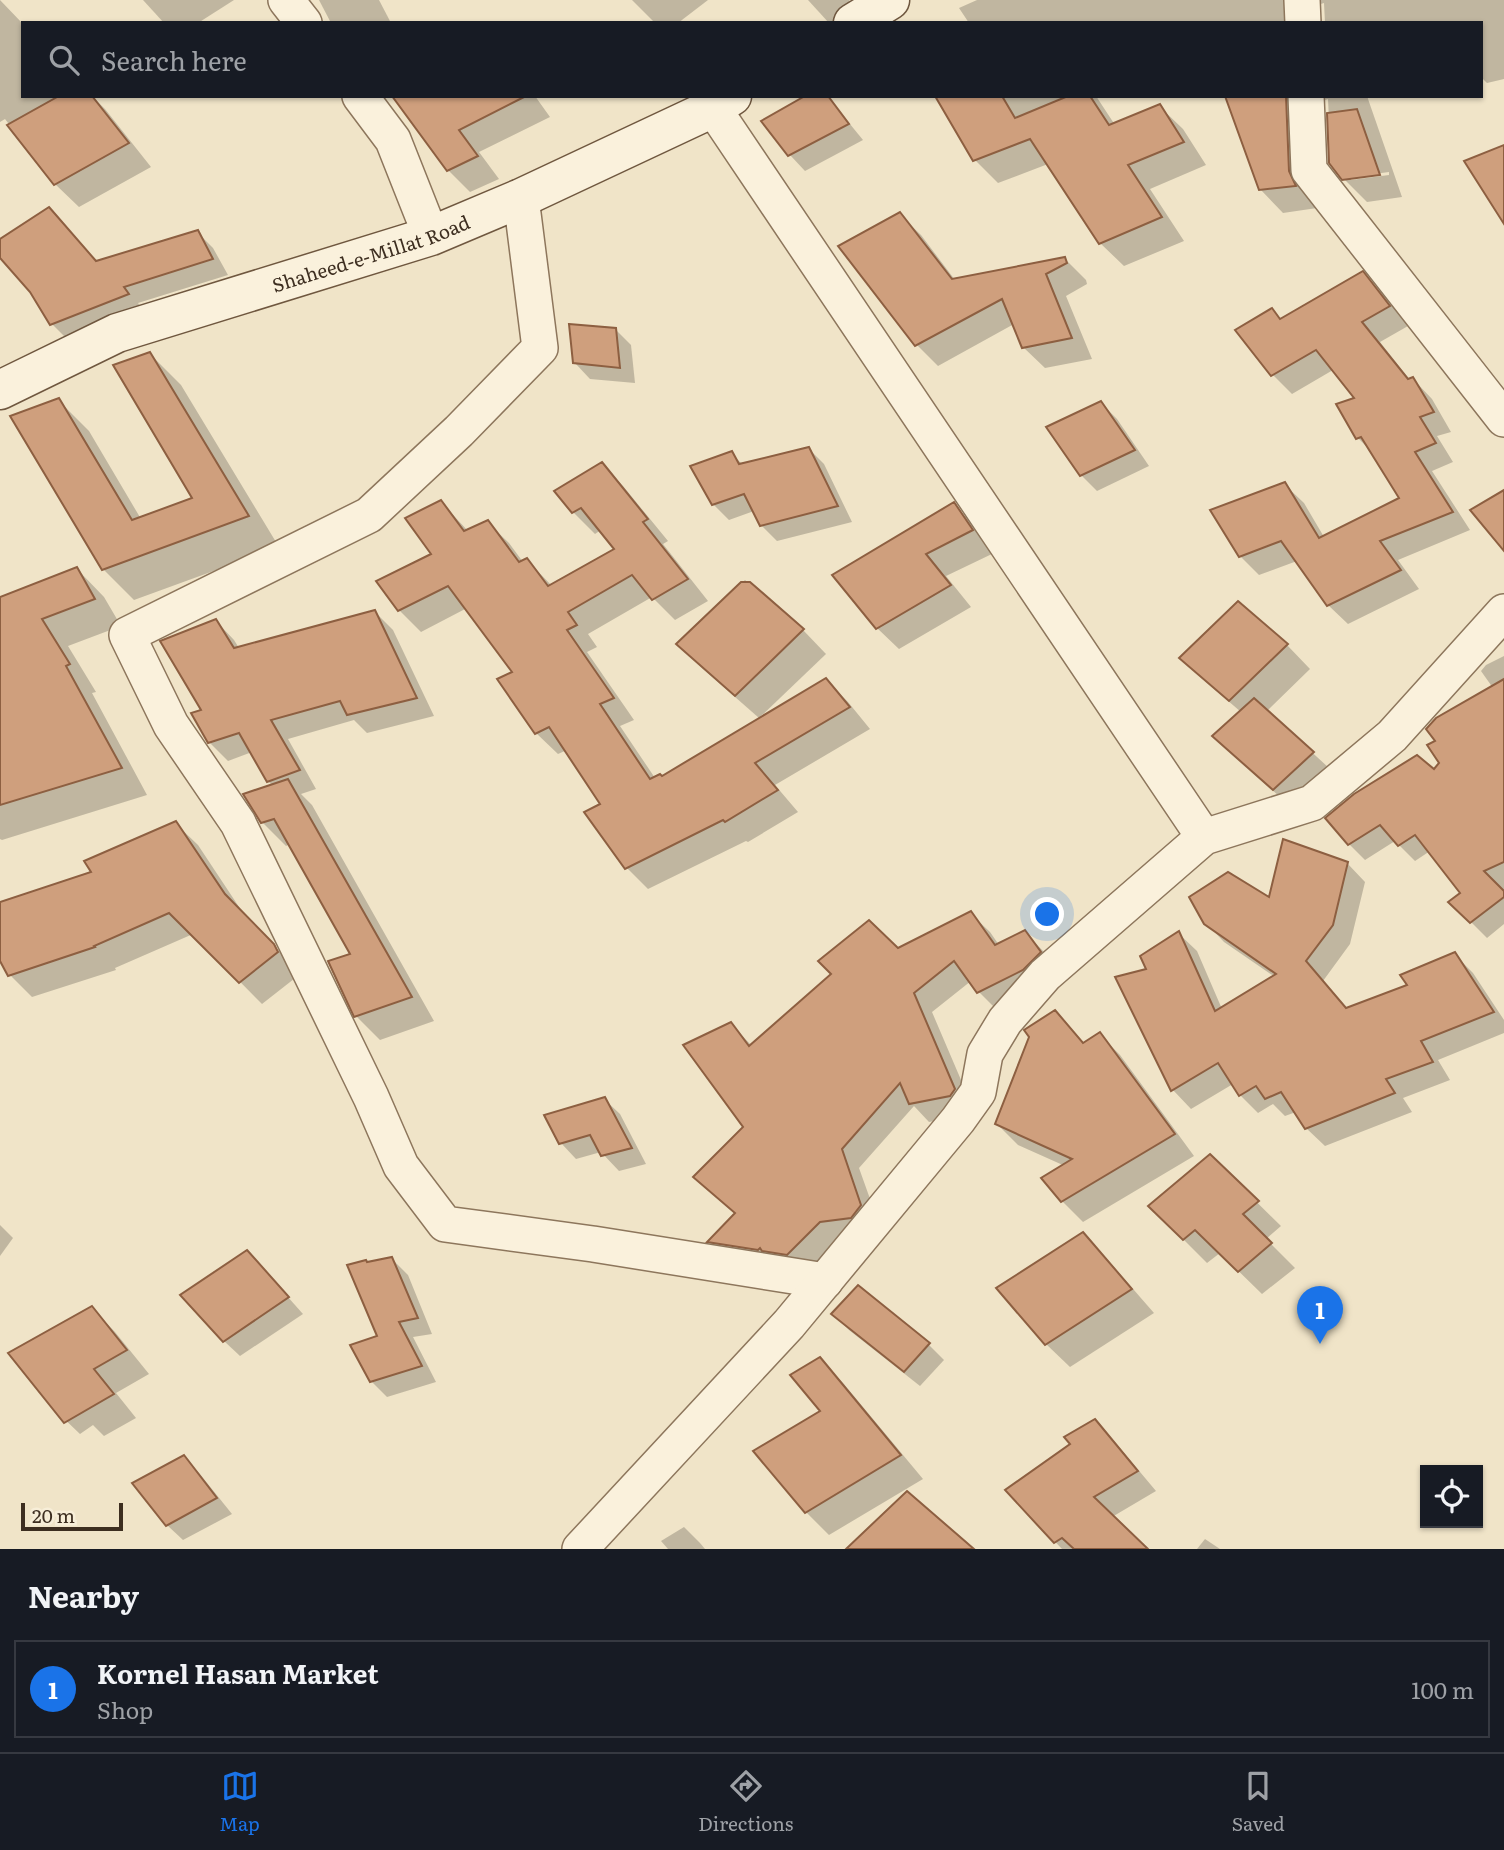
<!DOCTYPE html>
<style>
body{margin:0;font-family:Literata,serif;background:#242831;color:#f1f3f6}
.controls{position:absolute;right:21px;bottom:21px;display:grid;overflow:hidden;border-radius:0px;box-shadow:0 2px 5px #0004}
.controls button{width:63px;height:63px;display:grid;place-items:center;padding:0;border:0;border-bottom:2px solid #363941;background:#171b24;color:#f1f3f6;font:35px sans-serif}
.scale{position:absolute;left:21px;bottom:18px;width:102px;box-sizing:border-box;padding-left:7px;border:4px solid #3d2e20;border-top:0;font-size:19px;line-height:24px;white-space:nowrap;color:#3d2e20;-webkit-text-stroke:5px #f7eed8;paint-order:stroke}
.you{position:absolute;left:1048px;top:915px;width:24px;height:24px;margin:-18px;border:5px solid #fff;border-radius:50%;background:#1a73e8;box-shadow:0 0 0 10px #1a73e833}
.badge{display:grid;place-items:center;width:46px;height:46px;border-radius:50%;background:#1a73e8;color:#fff;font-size:23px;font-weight:700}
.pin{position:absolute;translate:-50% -58px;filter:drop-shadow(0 2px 4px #0008)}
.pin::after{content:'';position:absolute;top:37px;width:24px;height:21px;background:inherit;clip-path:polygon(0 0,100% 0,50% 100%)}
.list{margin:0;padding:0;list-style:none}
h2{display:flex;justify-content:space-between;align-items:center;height:91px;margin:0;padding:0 28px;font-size:30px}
h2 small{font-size:23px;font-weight:400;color:#9ea1a6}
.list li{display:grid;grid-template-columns:46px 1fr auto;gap:21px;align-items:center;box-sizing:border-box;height:98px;margin:0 14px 14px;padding:0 14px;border:2px solid #363941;border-radius:0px}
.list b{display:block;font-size:26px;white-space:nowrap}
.list p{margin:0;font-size:23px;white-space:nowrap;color:#9ea1a6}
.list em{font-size:23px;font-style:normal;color:#9ea1a6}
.icon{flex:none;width:38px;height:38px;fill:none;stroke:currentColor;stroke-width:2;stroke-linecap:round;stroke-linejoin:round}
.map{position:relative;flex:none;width:1504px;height:1549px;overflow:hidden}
.search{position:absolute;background:#171b24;box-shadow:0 2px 5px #0004;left:21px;right:21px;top:21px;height:77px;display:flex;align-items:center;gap:18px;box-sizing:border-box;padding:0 24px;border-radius:0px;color:#9ea1a6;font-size:26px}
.sheet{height:203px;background:#171b24}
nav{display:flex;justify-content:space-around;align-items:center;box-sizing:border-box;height:98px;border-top:2px solid #363941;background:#171b24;font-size:19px;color:#9ea1a6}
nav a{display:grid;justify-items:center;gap:4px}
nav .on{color:#1a73e8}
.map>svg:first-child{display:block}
.shadow{fill:#0003;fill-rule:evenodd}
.building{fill:#cf9f7d;stroke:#8d5f41;stroke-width:2}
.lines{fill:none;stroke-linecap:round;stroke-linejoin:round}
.street-casing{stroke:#8d765c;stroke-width:38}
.secondary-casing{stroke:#6f573f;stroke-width:41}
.street{stroke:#faf1dc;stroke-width:35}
.secondary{stroke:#faf1dc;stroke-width:38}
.labels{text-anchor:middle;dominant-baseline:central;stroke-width:5;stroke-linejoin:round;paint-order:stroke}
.street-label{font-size:19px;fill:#3d2e20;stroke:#f7eed8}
</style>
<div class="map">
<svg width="1504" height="1549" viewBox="0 0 1504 1549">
<rect width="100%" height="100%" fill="#f0e4c8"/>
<g class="shadow">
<path d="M0,0L23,24V96H92L105,109L151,167L79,207L55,184L5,119L0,122Z"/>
<path d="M143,0H234L198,23H164Z"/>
<path d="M319,0H379L391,23H331Z"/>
<path d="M632,0H708L678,23H655Z"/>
<path d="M808,0H849L858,10L855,23H829Z"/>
<path d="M977,0H1504V79L1487,83L1481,77V23H1325L1324,3L1314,6L1305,23H969L959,8Z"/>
<path d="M394,96H535L550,117L479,152L499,179L470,192L448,170Z"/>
<path d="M827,96L863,140L805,171L790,155L763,121Z"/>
<path d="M937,96H1096L1115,125L1159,106L1183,129L1206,165L1150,189L1184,241L1124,266L1100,243L1048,164L998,183L975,160Z"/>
<path d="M1227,96H1367L1402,197L1367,202L1343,178L1331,162L1328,99L1318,102L1317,208L1283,213L1260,189ZM1389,172V175L1351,180V177Z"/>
<path d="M899,214L921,235L955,280L1065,259L1086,280L1087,284L1066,296L1092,359L1045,368L1023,347L1014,324L938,366L917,345Z"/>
<path d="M197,232L213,248L228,275L138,303L143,310L68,340L52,324L31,291L0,256V241L97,263Z"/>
<path d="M1363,274L1382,293L1408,326L1380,342L1410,380L1413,379L1432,399L1451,432L1437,436L1453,462L1432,471L1470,530L1398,560L1419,589L1348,624L1328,605L1297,561L1259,575L1240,556L1284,484L1304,503L1324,537L1402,499L1373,453L1358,438L1357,399L1333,370L1292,394L1273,375L1272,311L1281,320Z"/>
<path d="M615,329L631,345L635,383L590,379L575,363Z"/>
<path d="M150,354L181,385L279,547L134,600L103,569L58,400L89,431L141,519L195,499Z"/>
<path d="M1101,403L1117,419L1149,466L1097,491L1081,475L1048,428Z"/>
<path d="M808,448L824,464L852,522L777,541L761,525L754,511L729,520L713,504L731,453L743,465Z"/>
<path d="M601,464L623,486L668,541L663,544L708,601L675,620L652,597L588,634L597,647L587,652L634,720L620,726L655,778H662L826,680L848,702L870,729L775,785L798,812L748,842L746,841L648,889L626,867L603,804L567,750L558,754L536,733L515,673L467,608L421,632L399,610L434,554L441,502L468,531L487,522L509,543L523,562L527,560L552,586L617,550L601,530L595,534L573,512Z"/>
<path d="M954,505L976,527L994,553L946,576L971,607L899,649L877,628Z"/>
<path d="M77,569L104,597L121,626L68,646L96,692L92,693L147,795L2,840L0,839V599Z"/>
<path d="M745,580L803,630L826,654L759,718L702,668L678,644Z"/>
<path d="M1238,603L1287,645L1310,669L1267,711L1329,768L1289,805L1230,752L1241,712L1205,681L1182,658Z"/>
<path d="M375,612L393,630L434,716L367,733L354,720L288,739L316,789L301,794L312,805L434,1021L380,1040L356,1016L353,955L290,844L286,846L262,822L273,786L268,781L252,752L228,761L209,742L203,711L216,621L234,640L239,648Z"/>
<path d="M1504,656V924L1487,938L1451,902L1462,894L1430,851L1415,861L1395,841L1365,860L1349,844L1442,764L1437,741L1493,688L1481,671L1486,665Z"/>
<path d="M175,823L198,845L247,919L296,968L299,975L262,1004L193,934L115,968L116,970L32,997L10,975L0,958V904L94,873Z"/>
<path d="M1347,863L1365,882L1350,944L1323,981L1347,1010L1410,986L1454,954L1473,973L1504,1020V1033L1438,1060L1450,1080L1403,1098L1412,1112L1325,1146L1306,1128L1296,1112L1285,1116L1273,1104L1258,1113L1240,1095L1233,1084L1191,1109L1173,1090L1118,978L1148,970L1178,933L1197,951L1222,1009L1275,977L1224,942L1205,922L1271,900Z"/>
<path d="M971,914L990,932L999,945L1025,932L1043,951L1058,971L997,1010L978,991L971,981L932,1012L973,1108L969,1114L929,1122L914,1106L859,1168L879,1224L839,1239L806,1272L727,1259L709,1242L736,1215L695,1177L745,1127L731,1024L752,1046L897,950Z"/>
<path d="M1055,1012L1085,1044L1099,1034L1120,1055L1194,1156L1083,1222L1062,1201L1065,1166L1018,1145L997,1124Z"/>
<path d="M604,1099L620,1114L646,1164L619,1171L601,1152L576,1159L561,1143Z"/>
<path d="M1210,1156L1281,1226L1266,1239L1295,1268L1262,1294L1220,1253L1207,1263L1150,1206Z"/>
<path d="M0,1225L13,1238L0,1256Z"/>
<path d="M1083,1234L1106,1258L1154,1313L1070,1367L1046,1344Z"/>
<path d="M392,1259L408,1275L432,1334L413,1337L436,1382L387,1397L371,1381L379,1338L367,1263Z"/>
<path d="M262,1268L303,1314L240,1356L224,1341Z"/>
<path d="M858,1287L929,1345L944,1360L920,1386L849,1330L833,1314Z"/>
<path d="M92,1308L115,1332L149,1374L116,1393L136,1418L104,1436L93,1425L80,1434L56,1411Z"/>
<path d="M819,1359L843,1383L923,1479L829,1535L806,1512L822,1412Z"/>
<path d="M1094,1421L1114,1441L1156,1491L1112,1517L1146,1549H1062L1007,1491L1072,1444Z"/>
<path d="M183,1457L199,1473L232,1514L183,1540L167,1525Z"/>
<path d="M684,1527L700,1543L705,1549H668L661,1541Z"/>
<path d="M1205,1539L1220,1549H1197Z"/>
</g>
<g class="building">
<path d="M59,96H92L129,143L54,185L7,125Z"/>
<path d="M392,96H526L459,130L478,156L447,171Z"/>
<path d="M805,96H828L849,124L788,156L761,121Z"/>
<path d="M935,96H1002L1015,118L1068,96H1090L1109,125L1160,104L1184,142L1128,165L1162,217L1099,244L1030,139L973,161Z"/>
<path d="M1225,96H1286L1289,171L1296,186L1259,190Z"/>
<path d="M1357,109L1380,175L1342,180L1329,163L1327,113Z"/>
<path d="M1504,145V224L1464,161Z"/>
<path d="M49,207L96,261L198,230L213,259L124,287L129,294L50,325L30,292L0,258V239Z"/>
<path d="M900,212L952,279L1065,257L1067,263L1046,274L1072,338L1022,348L1002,299L915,346L838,246Z"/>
<path d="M1363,271L1390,306L1362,322L1408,379L1413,377L1434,412L1420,417L1436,443L1415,452L1453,512L1380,541L1401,570L1327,606L1281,541L1239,557L1210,510L1285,482L1319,538L1399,498L1361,437L1356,439L1336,404L1354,398L1316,350L1271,376L1235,330L1272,308L1280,319Z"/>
<path d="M569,324L616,328L620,368L573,363Z"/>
<path d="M150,352L249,516L102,570L10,416L59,398L132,520L192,498L113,365Z"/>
<path d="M1101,401L1135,450L1080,476L1046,427Z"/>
<path d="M809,447L838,506L760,526L744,494L712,505L690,466L732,451L739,464Z"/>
<path d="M602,462L648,519L643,522L688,579L652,600L632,575L568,612L577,625L567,630L614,698L600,704L650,779L660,774L662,776L826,678L850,707L755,763L778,790L725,822L723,820L625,869L584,812L600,804L549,727L535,734L497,679L512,672L448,586L398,611L376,581L431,554L405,518L441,500L464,531L488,520L519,562L527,558L548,586L614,549L581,508L572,513L554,491Z"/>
<path d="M1504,490V551L1470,510Z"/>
<path d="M954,502L973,530L926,554L951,585L876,629L832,575Z"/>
<path d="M77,567L95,599L42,619L70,664L66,666L122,768L0,805V597Z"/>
<path d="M741,582H750L804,629L735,696L676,644Z"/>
<path d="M1238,601L1288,644L1229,701L1179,658Z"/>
<path d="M375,610L417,698L347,715L340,701L271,720L300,770L267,782L239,733L208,743L191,713L201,710L160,641L216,619L234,648Z"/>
<path d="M1504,679V862L1484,871L1504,891V897L1470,923L1448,902L1460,893L1415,835L1398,846L1380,825L1348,845L1325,818L1354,794L1417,755L1434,769L1439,763L1427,745L1435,741L1426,729L1436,718Z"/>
<path d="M1254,698L1314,752L1273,790L1212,736Z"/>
<path d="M288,779L412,997L354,1017L328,961L350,954L274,819L261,823L243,794Z"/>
<path d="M176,821L225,894L274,944L278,952L239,983L169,913L94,946L95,947L8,976L0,961V902L91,872L84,861Z"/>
<path d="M1283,839L1348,862L1333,925L1306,961L1346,1008L1407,985L1400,975L1455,952L1494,1012L1421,1041L1433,1062L1386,1079L1395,1093L1305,1129L1281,1092L1265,1099L1256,1086L1239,1096L1218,1063L1171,1091L1115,977L1146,969L1140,956L1179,931L1215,1011L1276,974L1204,924L1189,897L1228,872L1269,897Z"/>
<path d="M971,911L995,945L1025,930L1041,952L1023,970L977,993L954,961L914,993L955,1089L950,1096L909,1104L900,1083L842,1149L861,1205L851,1218L820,1222L787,1255L762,1251L760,1248L758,1250L707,1242L735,1213L693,1177L743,1127L683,1045L731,1022L749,1046L831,974L818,961L869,920L898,948Z"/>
<path d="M1055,1010L1083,1043L1100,1032L1175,1134L1061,1202L1041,1178L1072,1159L995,1124L1029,1037L1024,1030Z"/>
<path d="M605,1097L632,1148L601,1156L590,1135L559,1144L544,1115Z"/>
<path d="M1210,1154L1259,1201L1243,1214L1272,1243L1238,1272L1195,1230L1183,1240L1148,1206Z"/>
<path d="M1083,1232L1132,1289L1045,1345L996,1288Z"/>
<path d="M247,1250L289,1297L223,1342L180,1295Z"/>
<path d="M392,1257L418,1318L399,1322L422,1366L370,1382L350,1345L377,1336L347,1265L366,1260L367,1262Z"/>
<path d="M858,1285L930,1343L904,1372L831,1314Z"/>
<path d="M92,1306L127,1350L94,1369L114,1394L64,1423L8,1353Z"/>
<path d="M820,1357L901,1455L805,1513L753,1451L820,1411L790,1375Z"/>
<path d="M1095,1419L1138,1471L1094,1497L1148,1549H1074L1062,1538L1054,1543L1005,1490L1070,1444L1064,1437Z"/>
<path d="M184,1455L217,1498L166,1526L132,1483Z"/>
<path d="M907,1491L974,1549H846Z"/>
</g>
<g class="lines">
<g class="street-casing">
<g id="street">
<path d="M286,0L304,23"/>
<path d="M1302,0L1303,23"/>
<path d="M360,96L393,140L431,236"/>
<path d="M1306,96L1309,170L1504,419"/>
<path d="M713,108L1204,837"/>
<path d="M521,198L540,348L459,431L369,515L127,635L171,725L238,823L371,1097L401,1166L445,1224L593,1244L825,1281"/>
<path d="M580,1549L789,1324L958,1120L978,1092L985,1054L1005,1021L1045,975L1204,837L1312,803L1392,736L1504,612"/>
</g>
</g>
<g class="secondary-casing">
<g id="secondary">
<path d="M853,23L890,0"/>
<path id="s1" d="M0,390L117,333L431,236L521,198L713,108L732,96"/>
</g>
</g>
<use href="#street" class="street"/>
<use href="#secondary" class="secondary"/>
</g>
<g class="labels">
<g class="street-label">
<text stroke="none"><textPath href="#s1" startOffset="396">Shaheed-e-Millat Road</textPath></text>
</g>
</g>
</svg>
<div class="controls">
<button><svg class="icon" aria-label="locate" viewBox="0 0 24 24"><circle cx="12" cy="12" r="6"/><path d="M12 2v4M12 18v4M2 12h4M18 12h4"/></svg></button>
</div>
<div class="scale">20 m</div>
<div class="you"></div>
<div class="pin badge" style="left:1320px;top:1344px">1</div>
<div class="search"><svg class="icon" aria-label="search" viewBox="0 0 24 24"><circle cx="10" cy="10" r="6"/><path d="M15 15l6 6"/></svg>Search here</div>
</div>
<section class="sheet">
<h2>Nearby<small></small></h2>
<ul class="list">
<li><span class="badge">1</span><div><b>Kornel Hasan Market</b><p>Shop</p></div><em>100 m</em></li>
</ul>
</section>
<nav>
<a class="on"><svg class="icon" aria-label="map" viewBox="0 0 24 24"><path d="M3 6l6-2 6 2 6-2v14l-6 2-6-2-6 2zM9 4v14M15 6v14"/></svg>Map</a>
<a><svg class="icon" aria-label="directions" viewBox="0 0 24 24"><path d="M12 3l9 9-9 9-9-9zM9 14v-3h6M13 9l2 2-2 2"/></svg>Directions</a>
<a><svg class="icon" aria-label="saved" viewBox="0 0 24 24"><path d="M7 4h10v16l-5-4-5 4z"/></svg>Saved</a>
</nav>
